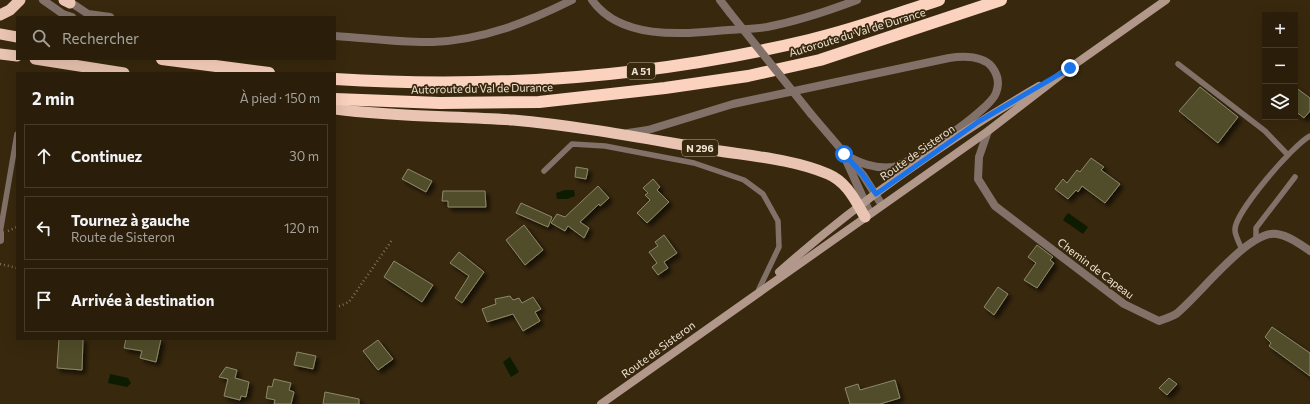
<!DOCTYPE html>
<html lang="fr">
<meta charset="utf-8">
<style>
body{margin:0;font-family:Commissioner,sans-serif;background:#362b18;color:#f1f3f6}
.controls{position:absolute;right:12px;top:12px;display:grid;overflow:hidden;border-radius:0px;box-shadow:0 4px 16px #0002}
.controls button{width:36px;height:36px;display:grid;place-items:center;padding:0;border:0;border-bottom:1px solid #463c2b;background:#2a1e0a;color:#f1f3f6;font:20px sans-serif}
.stop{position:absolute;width:12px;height:12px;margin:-9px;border:3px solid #1a73e8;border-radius:50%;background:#fff}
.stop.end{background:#1a73e8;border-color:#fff;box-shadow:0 1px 4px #0008}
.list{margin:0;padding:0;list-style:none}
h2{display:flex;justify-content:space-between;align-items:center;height:52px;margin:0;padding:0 16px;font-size:17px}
h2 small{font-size:13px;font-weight:400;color:#a5a29c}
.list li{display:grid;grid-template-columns:26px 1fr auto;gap:12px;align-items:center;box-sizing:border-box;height:64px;margin:0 8px 8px;padding:0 8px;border:1px solid #463c2b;border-radius:0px}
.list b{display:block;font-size:15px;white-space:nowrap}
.list p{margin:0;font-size:13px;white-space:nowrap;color:#a5a29c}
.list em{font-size:13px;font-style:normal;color:#a5a29c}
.icon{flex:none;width:22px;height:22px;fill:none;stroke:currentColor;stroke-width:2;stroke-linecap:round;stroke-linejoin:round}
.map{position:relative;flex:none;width:1310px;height:404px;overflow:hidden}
.search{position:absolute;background:#2a1e0a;box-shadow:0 4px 16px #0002;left:16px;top:16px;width:320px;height:44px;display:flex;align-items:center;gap:10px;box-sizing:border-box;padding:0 14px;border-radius:0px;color:#a5a29c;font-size:15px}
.panel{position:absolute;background:#2a1e0a;box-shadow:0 4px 16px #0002;left:16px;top:72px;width:320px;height:268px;border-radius:0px}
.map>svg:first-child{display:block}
.water{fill:#0d1b01}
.building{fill:#514d29;stroke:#8c8969;filter:url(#shadow)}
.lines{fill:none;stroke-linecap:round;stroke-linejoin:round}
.path{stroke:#7f715b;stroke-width:2.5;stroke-dasharray:1 3;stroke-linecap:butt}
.service{stroke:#817169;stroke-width:5.5}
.minor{stroke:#817169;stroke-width:8}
.tertiary{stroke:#817169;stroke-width:8}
.secondary{stroke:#b2988b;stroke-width:8}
.trunk{stroke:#eac4b2;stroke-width:11}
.motorway{stroke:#fbd2be;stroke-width:12}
.tertiary-bridge{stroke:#817169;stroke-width:8}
.route{stroke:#1a73e8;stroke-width:5}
.labels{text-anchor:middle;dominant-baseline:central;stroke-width:3.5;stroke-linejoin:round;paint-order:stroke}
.shield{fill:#38280e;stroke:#b8ac99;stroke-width:1}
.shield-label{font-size:10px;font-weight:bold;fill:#efe4d5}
.street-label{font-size:11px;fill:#efe4d5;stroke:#38280e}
</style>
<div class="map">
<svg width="1310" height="404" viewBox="0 0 1310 404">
<defs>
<filter id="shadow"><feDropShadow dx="3.5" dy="3.5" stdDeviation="2" flood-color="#0009"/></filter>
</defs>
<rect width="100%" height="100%" fill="#38280e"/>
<g class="water">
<path d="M565,190H574L575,196L567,199H557L556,193Z"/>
<path d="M1068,213L1088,227L1083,234L1063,220Z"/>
<path d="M510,357L519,372L511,377L503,362Z"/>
<path d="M110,374L128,378L131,383L127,387L108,383Z"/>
</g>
<g class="building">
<path d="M1200,87L1238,117L1218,143L1179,111Z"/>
<path d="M1295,87L1310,98V111L1304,118L1295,111Z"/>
<path d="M1091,158L1104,167L1101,170L1120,184L1105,203L1082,186L1078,192L1076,190L1068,199L1055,189L1063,179L1067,183L1077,170L1080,172Z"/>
<path d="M576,167L588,169L586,179L575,177Z"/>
<path d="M408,169L432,181L426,192L402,179Z"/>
<path d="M653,179L660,187L657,190L669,202L647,223L637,213L650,200L645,195L648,193L643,188Z"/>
<path d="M598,186L609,198L600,206L599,204L580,222L589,228L584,238L568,226L565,231L551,223L557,214L565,217Z"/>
<path d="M443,191H485L486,207H448V201H442Z"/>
<path d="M521,203L552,217L548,227L516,213Z"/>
<path d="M524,225L543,250L525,265L506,240Z"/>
<path d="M664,235L677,253L664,262L668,268L658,275L652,267L657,263L649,252L658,246L655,242Z"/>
<path d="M1037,245L1053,257L1050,260L1054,263L1037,288L1024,280L1036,263L1028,257Z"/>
<path d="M459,252L484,272L462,303L455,298L469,276L450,263Z"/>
<path d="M394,261L433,285L422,302L384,277Z"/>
<path d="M998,287L1008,294L994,315L984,307Z"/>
<path d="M510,296L513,300L519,298L522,303L533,297L541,309L535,312L540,321L523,331L513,314L487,322L482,309L496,304L495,299Z"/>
<path d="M1272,327L1310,353V376L1269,346L1271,343L1265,337Z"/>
<path d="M59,339H83L82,370L57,368Z"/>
<path d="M126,339H161L156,362L140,358L142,351L124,348Z"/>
<path d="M378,340L393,359L378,370L363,351Z"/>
<path d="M297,352L316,356L313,369L294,365Z"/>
<path d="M226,367L237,370L235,378L249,382L246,397L241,396L240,400L224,396L228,379L219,377Z"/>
<path d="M1169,378L1177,384L1167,395L1159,388Z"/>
<path d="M274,379L291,383L289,390L294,392L291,404H274L275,400L266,398L268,386L272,387Z"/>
<path d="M895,380L900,398L880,404H850L845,388L858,384L860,390Z"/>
<path d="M325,392L359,399V404H323Z"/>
</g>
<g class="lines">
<g class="path">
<path d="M8,231L17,227"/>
<path d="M0,264L17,268"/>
<path d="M335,306H340L349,302L392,240"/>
</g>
<g class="service">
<path d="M1178,64L1265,131L1287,154"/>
<path d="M544,171L572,144L605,146L694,163L744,180L763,194L778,221L779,247L759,289"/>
<path d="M0,233L17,134"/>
<path d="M1256,239V228L1295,177"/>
<path d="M1242,250C1240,244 1235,236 1235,230C1234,213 1294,144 1310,136"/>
</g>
<g class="minor">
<path d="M592,0C621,41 684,34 728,30C741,29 754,29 767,27C798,21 828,11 857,0"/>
<path d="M988,131L979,157L978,179L995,206L1124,304L1159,321C1164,319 1171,317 1176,314C1199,296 1249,229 1277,234C1289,236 1300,244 1310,251"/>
<path d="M0,233V240"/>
</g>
<g class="tertiary">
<path d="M43,0L63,14L72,17"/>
<path d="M67,0L88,14L110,17"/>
<path d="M720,0L730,13"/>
<path d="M335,36C367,38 401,43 433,42C483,40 528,22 572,0"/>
<path d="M811,114L863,175L882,205"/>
<path d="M628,133L648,130L733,104L949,58C963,56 982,55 992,67C998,75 1000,83 996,93C990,110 911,164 893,167C874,169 859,163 844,154"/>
<path d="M846,160L870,213"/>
</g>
<g class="secondary">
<path d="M779,272C859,201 947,140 1039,86"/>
<path d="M601,404L988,131L1071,67L1166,0"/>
</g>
<g class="trunk">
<path d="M64,0L70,3"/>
<path d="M0,15L10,10L20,0"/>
<path d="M0,34L17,37"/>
<path d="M0,54L17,56"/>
<path d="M35,59L124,73"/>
<path d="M335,109C394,117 453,116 513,120C580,126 647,139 713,150C750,156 793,159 828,174C847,182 855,200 865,217"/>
</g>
<g class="motorway">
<path d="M162,59L269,73"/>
<path d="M335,79C494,89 654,77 809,40C853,30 896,14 939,0"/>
<path d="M335,99L440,103L539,102L665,88L748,76L820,60L1001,0"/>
</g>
<path class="tertiary-bridge" d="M730,13L811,114"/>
</g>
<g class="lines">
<path class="route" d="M844,154L863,175L876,194L978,122L1070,68"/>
</g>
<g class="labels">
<g class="shield">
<rect x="627" y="63" width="28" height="16" rx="3"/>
<rect x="682" y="140" width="36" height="16" rx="3"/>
</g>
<g class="shield-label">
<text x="641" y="71">A 51</text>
<text x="700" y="148">N 296</text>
</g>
<g class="street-label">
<text transform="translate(857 32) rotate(-17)">Autoroute du Val de Durance</text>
<text transform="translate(482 88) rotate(-1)">Autoroute du Val de Durance</text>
<text transform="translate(917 152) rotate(-35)">Route de Sisteron</text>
<text transform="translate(1096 268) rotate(37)">Chemin de Capeau</text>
<text transform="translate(658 349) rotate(-36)">Route de Sisteron</text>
</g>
</g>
</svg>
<div class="controls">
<button>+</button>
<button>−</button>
<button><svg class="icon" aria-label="layers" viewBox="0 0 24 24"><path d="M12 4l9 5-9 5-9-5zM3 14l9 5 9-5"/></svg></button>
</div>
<div class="stop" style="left:844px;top:154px"></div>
<div class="stop end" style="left:1070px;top:68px"></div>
<div class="search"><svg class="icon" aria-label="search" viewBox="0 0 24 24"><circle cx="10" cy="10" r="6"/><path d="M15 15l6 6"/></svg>Rechercher</div>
<section class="panel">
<h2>2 min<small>À pied · 150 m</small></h2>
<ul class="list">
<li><svg class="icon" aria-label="ahead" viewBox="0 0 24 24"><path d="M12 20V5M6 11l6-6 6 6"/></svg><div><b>Continuez</b></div><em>30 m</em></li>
<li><svg class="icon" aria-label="left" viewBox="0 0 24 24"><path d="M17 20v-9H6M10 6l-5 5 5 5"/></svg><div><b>Tournez à gauche</b><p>Route de Sisteron</p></div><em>120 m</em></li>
<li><svg class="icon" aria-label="arrive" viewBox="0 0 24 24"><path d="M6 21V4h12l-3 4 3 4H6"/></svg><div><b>Arrivée à destination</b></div></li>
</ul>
</section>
</div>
